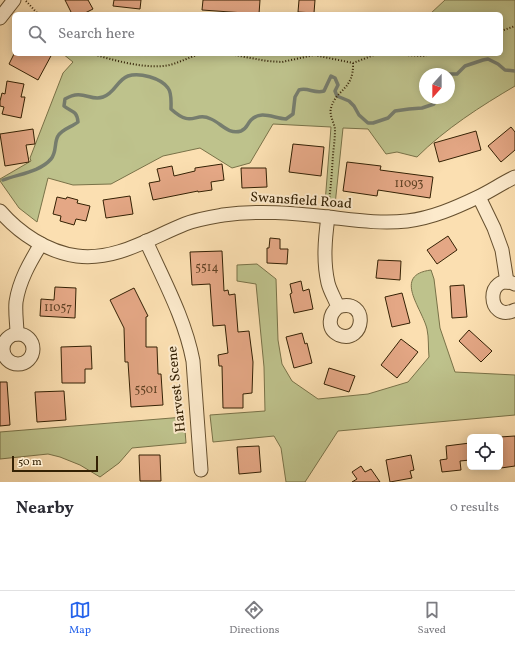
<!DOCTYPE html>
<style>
body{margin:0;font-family:Vollkorn,serif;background:#f2f2f3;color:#2b2b33}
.controls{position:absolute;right:12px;bottom:12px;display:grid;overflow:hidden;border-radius:6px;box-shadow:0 2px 10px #0003}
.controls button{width:36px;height:36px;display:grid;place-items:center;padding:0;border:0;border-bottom:1px solid #e1e1e2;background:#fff;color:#2b2b33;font:20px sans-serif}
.compass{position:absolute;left:419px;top:68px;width:36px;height:36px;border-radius:50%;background:#fff;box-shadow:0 2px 10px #0003;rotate:201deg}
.scale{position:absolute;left:12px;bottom:10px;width:86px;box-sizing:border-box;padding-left:4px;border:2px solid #342104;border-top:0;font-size:11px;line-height:14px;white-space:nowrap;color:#342104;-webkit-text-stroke:3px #fceacc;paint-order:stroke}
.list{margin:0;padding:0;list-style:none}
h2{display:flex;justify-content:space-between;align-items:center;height:52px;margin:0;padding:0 16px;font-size:17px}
h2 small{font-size:13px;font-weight:400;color:#7c7c81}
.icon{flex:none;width:22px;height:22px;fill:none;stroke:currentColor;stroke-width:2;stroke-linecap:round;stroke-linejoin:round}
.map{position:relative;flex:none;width:515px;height:482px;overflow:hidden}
.search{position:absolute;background:#fff;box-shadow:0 2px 10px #0003;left:12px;right:12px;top:12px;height:44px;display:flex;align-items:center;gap:10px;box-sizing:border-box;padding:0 14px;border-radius:6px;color:#7c7c81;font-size:15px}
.sheet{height:108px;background:#fff}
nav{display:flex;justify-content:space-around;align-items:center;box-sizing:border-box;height:56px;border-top:1px solid #e1e1e2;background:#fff;font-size:11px;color:#7c7c81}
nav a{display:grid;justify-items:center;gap:2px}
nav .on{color:#2563eb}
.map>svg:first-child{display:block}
.green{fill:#bec28c;stroke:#797248;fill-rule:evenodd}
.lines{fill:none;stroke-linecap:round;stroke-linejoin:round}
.stream{stroke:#767d6e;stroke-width:3.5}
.building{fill:#e4a785;stroke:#342104}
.minor-casing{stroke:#66502f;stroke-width:15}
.path{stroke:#342104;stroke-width:2;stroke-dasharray:1 2;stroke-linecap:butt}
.minor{stroke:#fceacc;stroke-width:13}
.labels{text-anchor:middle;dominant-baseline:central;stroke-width:4;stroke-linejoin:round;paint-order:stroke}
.number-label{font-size:12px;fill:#604224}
.street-label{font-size:14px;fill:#342104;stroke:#fceacc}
</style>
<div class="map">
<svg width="515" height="482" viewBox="0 0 515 482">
<rect width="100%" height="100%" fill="#fbdfb1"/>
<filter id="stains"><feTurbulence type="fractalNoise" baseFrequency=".005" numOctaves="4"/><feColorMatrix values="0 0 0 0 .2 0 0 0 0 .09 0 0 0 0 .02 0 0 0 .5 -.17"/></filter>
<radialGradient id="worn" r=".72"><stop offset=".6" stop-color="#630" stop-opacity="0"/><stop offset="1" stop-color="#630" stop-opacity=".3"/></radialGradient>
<g class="green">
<path d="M445,0H515V86C481,106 445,129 417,157L397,152L386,154L368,129L343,128L335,205L325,203L331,127L273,124L250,163L232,168L200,148L163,156L111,184L73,185L48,178L37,222L19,208L0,181V179L31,161L30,158L63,73L73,62L63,54H501V14H430ZM425,74H449V98H425Z"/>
<path d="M257,264L276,279L278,340L282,364L292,381L318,399L368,394L408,382L429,357C428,348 429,338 427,329C422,308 392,275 431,270L434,279L440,328L455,372L515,375V415L338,431L305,482H286L281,448L274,436L213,442L210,415L265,411L264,367L256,284L237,281V265Z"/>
<path d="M184,417L186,443L132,448L119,463L100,477L80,465L60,457L48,454L0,459V432Z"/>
</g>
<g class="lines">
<g class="stream">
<path d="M449,74H457L465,66L483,60L488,59L498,64L505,70L515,71"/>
<path d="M3,180C18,174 40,172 51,159C57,152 54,142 58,136C62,129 72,127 78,122C77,110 71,112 64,106L65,99C83,88 90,102 103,97C115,93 117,80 128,76C139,72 161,78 168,88C172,93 171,102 171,109C193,129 194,111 211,119C221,123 228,135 241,131C247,129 247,124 251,120C261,110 273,118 286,119L293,114L295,97L299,90C308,87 314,94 324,91L331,76L335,78L338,85L335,91L337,96L349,101L354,106L359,115L368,123H373L388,118L395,111L409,109L422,108L434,104L435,98"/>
</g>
</g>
<g class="building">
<path d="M65,0H88L93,9L83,14H72Z"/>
<path d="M114,0H141L140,9L113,6Z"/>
<path d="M203,0H260L259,14L202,10Z"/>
<path d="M299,0H315L314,13L298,12Z"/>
<path d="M14,54H52L38,80L9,64Z"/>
<path d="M7,81L24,84L21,97H25L21,118L2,114L4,107L0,106V101L2,93L5,94Z"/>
<path d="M511,127L515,132V150L501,162L488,146Z"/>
<path d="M33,129L35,144L26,145L29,162L5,166L0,134Z"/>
<path d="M476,131L481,150L439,162L434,143Z"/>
<path d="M293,144L324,147L321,176L289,172Z"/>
<path d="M347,162L381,166L380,170L433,177L430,198L378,190L377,196L343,191Z"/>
<path d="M222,164L224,180L211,182L212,190L198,192V191L153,200L149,183L160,181L157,169L172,166L174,176L195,171V168Z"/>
<path d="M241,168H266L267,187L242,188Z"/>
<path d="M130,196L133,214L106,218L103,200Z"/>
<path d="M57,197L66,199L67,197L78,200L77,203L90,206L86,221L76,219L74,225L60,221L61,216L53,214Z"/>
<path d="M448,236L457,250L437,264L427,250Z"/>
<path d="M270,238L280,239V249H288L287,264L267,263V248H269Z"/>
<path d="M222,251L224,291L228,290L229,295L235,294L238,332L249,331L253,362L252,393L243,394V408H223L222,366H219L218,355L228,353L225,325L213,326L210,284L192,285L190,252Z"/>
<path d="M378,260L401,261L400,280L376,278Z"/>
<path d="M301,281L303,291L309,289L313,309L294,313L290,294L292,293L290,284Z"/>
<path d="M464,285L467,317L452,318L450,286Z"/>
<path d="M55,287L76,288L75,318L40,316L41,299L54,300Z"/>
<path d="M134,288L148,316L146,317V347H157L158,374H161L163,405L131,407L128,362H125L124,328L110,300Z"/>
<path d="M402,293L410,323L392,327L385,297Z"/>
<path d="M469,330L492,351L481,362L459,341Z"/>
<path d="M302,333L305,344L307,343L312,363L294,368L286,337Z"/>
<path d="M401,339L418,352L397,378L381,365Z"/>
<path d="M91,346L92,369H85V383H62L61,347Z"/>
<path d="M329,368L355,376L349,392L324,384Z"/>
<path d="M0,382H7L10,425L0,426Z"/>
<path d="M64,391L66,420L37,422L35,392Z"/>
<path d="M515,436V466L501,468L500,437Z"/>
<path d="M470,443V460L460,461L461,470L442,472L440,460L447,459L446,446Z"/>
<path d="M259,446L261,472L239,474L237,447Z"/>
<path d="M139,455H160L161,481H140Z"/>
<path d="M411,455L414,470L410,471L412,478L390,482L386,460Z"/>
<path d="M361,466L365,472L371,469L380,482H352L357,479L352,472Z"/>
</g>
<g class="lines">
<g class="minor-casing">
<g id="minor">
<path d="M0,18L14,0"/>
<path d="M479,197L494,228L502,250L507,282"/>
<path d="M0,211C19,233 47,252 77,256C116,261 150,238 185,224C197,219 211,217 223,215C258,210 293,213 328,217C355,220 380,224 407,221C432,218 455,208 478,197C491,191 502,183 515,177"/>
<path d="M328,217C325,239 323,261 328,283C330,291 335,299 338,307C329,314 326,329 339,335C365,345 370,297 338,307"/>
<path d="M146,241C164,281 185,319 193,361L201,470"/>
<path d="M515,284C485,271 486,324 515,310"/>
<circle cx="18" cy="349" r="15"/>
<path d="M17,334C17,324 15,313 16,302C19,281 30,262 41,244"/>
</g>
</g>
<g class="path">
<path d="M26,1L38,14"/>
<path d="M501,31L515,26"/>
<path d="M92,54C114,60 140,68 163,66C176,65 188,57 201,54"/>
<path d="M229,54L267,61L282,62L314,55L353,63L374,55L386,54L423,56L431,54"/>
<path d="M328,206C331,189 332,171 333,154C334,146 335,137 335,129C334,122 329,115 331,108C336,89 354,90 353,63"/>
</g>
<use href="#minor" class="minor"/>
</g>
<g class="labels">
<g class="number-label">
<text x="409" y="184">11093</text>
<text x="207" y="268">5514</text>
<text x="58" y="308">11057</text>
<text x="146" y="390">5501</text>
</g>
<g class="street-label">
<text transform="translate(301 201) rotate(4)">Swansfield Road</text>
<text transform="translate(177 389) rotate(-96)">Harvest Scene</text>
</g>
</g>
<rect width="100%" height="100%" filter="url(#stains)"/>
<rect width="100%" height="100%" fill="url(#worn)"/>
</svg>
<div class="controls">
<button><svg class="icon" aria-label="locate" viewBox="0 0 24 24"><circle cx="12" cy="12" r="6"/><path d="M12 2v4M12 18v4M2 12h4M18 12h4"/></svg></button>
</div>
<svg class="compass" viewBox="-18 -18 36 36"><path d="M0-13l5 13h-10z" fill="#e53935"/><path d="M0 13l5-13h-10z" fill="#7c7c81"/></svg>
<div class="scale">50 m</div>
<div class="search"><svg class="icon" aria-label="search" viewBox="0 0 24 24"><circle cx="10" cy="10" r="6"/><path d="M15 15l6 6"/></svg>Search here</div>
</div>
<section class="sheet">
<h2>Nearby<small>0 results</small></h2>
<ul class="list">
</ul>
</section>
<nav>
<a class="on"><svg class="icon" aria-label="map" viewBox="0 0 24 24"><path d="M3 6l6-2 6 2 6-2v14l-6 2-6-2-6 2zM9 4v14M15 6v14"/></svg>Map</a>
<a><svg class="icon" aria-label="directions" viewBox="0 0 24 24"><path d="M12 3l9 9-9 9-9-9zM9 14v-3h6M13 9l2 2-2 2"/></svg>Directions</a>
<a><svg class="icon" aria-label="saved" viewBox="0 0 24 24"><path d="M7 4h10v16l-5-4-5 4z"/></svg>Saved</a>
</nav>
